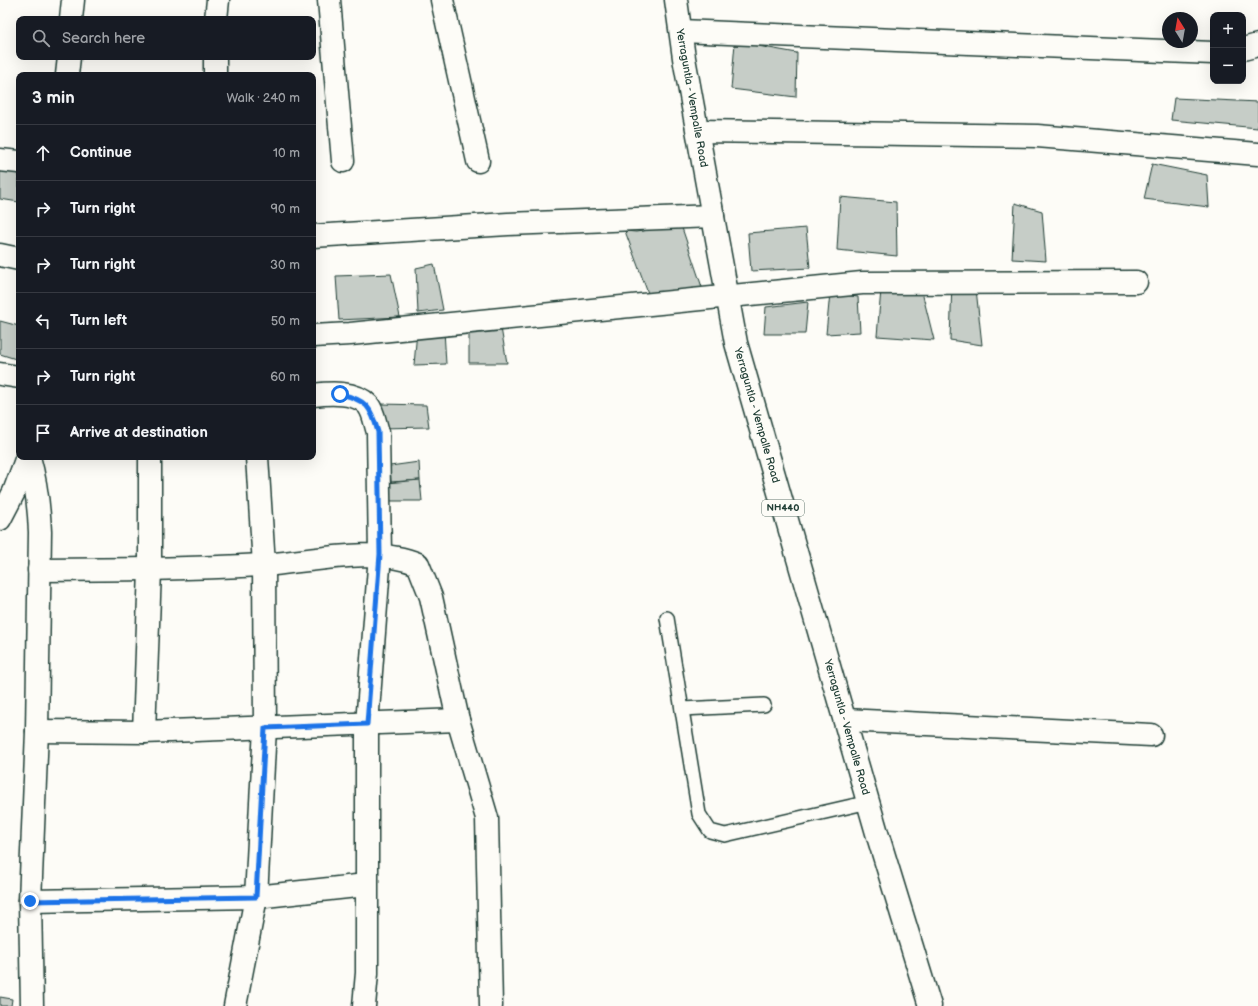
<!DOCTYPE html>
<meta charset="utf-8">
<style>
body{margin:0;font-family:"Balsamiq Sans",sans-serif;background:#20242c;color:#f1f3f6}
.controls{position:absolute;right:12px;top:12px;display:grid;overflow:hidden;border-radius:8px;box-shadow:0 4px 16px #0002}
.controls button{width:36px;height:36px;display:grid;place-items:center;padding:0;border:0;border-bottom:1px solid #363941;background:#171b24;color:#f1f3f6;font:20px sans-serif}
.compass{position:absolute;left:1162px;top:12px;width:36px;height:36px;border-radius:50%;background:#171b24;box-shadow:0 4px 16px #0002;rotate:349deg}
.stop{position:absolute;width:12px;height:12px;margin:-9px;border:3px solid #1a73e8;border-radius:50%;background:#fff}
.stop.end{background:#1a73e8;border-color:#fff;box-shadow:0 1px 4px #0008}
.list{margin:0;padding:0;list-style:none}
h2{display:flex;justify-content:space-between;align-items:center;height:52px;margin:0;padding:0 16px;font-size:17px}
h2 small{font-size:13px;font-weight:400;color:#9ea1a6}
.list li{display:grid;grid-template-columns:26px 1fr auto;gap:12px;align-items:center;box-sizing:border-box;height:56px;padding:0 16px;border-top:1px solid #363941}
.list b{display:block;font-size:15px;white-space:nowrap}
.list em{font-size:13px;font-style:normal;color:#9ea1a6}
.icon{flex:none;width:22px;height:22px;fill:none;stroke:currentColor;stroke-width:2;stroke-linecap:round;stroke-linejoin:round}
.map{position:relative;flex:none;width:1258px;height:1006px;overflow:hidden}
.search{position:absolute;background:#171b24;box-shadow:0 4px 16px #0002;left:16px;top:16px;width:300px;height:44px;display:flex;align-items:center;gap:10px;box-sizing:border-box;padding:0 14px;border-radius:8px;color:#9ea1a6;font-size:15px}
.panel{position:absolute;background:#171b24;box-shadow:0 4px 16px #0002;left:16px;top:72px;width:300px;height:388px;border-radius:8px}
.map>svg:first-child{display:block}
.building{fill:#c6cdc7;stroke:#1f3d34}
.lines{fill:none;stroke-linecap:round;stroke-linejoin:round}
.lane-casing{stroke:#1f3d34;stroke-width:16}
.street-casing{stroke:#1f3d34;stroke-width:25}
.highway-casing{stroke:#1f3d34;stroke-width:25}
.lane{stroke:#fdfcf7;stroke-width:13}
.street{stroke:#fdfcf7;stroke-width:22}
.highway{stroke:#fdfcf7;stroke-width:22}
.route{stroke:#1a73e8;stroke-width:5}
.labels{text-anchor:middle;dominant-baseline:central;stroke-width:3.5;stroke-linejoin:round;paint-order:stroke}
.shield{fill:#fdfcf7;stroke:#62766e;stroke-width:1}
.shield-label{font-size:10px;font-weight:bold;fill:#1f3d34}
.street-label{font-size:11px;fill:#1f3d34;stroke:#fdfcf7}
</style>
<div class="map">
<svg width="1258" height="1006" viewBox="0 0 1258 1006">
<rect width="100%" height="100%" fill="#fdfcf7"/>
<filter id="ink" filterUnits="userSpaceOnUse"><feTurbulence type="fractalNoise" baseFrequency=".025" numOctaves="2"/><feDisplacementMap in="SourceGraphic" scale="8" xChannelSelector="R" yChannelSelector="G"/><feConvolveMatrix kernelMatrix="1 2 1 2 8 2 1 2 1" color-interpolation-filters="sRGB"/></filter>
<g filter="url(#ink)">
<g class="building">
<path d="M730,41L797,53L796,97L731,89L735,43Z"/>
<path d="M1174,98L1258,102V128L1171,120Z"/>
<path d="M1152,164L1207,175L1209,207L1144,199Z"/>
<path d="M0,169L19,172V202L0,199Z"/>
<path d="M840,197L896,202L897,256L837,250Z"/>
<path d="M1015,203L1042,211L1046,261L1012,259Z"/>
<path d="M681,225L703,290L649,296L625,231L636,232Z"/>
<path d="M806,228L810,268L751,271L748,233Z"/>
<path d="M434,264L443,310L418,313L416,268Z"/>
<path d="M391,274L400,317L339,320L336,276Z"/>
<path d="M952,283L976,289L982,345L950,340Z"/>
<path d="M881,290L922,292L934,340L877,336Z"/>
<path d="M830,293L858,297L860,332L826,334Z"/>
<path d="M808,302L805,334H764L766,307Z"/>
<path d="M0,321L19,326V360L0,354Z"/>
<path d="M469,327L501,328L507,363H469Z"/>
<path d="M444,330L446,364L414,365L417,331Z"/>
<path d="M380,404L426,405L429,427L381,428Z"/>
<path d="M419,462L420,480L391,482L390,466Z"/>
<path d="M420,480L422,501H388L386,483Z"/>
<path d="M0,997L12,999L11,1006H0Z"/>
</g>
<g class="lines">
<g class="lane-casing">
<g id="lane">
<path d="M667,618L699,814L710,831L725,835L869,802"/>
<path d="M682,709L764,705"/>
</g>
</g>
<g class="street-casing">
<g id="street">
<path d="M329,0L343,161"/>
<path d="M442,0L478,161"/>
<path d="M71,19L73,0"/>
<path d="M216,19L218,0"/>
<path d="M681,31L1213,53"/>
<path d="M1243,49L1258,45"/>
<path d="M67,75L69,57"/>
<path d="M215,75V57"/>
<path d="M698,131L1037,136L1258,154"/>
<path d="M0,160L19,162"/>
<path d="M313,236L508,224L713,216"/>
<path d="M0,255L19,259"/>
<path d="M313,336L350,334L862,283L1136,282"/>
<path d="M0,374L19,377"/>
<path d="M313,395C330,393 355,391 368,405C374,412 375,424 378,432L380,554L367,724V973L364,1006"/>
<path d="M29,457C36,482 39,506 40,532L37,731L30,901L32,1006"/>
<path d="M0,519L14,492L27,457"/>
<path d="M39,570C114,570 188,569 263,565C310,562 374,545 418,564L431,597L458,720L487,818L491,1006"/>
<path d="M845,720L1151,735"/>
<path d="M37,731L144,732L458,720"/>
<path d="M144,732L150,570V457"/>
<path d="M30,901L256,897L366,885"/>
<path d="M235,1006L256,897L265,728L264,565L257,457"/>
</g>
</g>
<g class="highway-casing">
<path id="highway" d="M676,0L684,58L736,343L877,833L930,1006"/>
</g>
<use href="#lane" class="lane"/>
<use href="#street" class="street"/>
<use href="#highway" class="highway"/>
</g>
</g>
<g class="lines" filter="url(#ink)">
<path class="route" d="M30,901L256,897L265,728L367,724L380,554L378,432C371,407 367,400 340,394"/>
</g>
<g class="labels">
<rect class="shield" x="762" y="500" width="42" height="16" rx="3"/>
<g class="shield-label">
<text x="783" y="508">NH440</text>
</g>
<g class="street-label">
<text transform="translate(692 98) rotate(80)">Yerraguntla - Vempalle Road</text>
<text transform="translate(757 415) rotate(74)">Yerraguntla - Vempalle Road</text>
<text transform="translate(847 727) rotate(74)">Yerraguntla - Vempalle Road</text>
</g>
</g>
</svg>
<div class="controls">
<button>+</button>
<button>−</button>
</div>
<svg class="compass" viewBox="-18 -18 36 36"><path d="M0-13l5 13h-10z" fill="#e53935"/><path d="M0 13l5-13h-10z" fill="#9ea1a6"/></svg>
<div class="stop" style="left:340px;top:394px"></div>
<div class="stop end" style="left:30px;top:901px"></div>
<div class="search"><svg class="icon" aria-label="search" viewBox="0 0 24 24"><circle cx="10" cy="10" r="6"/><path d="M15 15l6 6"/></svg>Search here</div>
<section class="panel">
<h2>3 min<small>Walk · 240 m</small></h2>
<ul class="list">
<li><svg class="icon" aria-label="ahead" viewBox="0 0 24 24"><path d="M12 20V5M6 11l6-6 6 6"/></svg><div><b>Continue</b></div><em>10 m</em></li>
<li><svg class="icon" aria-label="right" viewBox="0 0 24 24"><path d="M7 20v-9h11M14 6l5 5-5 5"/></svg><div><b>Turn right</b></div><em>90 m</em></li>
<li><svg class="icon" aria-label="right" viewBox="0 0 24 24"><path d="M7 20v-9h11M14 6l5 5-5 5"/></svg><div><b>Turn right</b></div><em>30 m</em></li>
<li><svg class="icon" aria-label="left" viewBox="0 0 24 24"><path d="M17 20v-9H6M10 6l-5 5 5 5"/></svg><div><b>Turn left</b></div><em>50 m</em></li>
<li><svg class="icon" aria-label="right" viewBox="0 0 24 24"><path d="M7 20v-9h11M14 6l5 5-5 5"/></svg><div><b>Turn right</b></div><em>60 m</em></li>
<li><svg class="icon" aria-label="arrive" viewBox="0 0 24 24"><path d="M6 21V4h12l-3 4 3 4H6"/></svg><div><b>Arrive at destination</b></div></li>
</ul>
</section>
</div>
